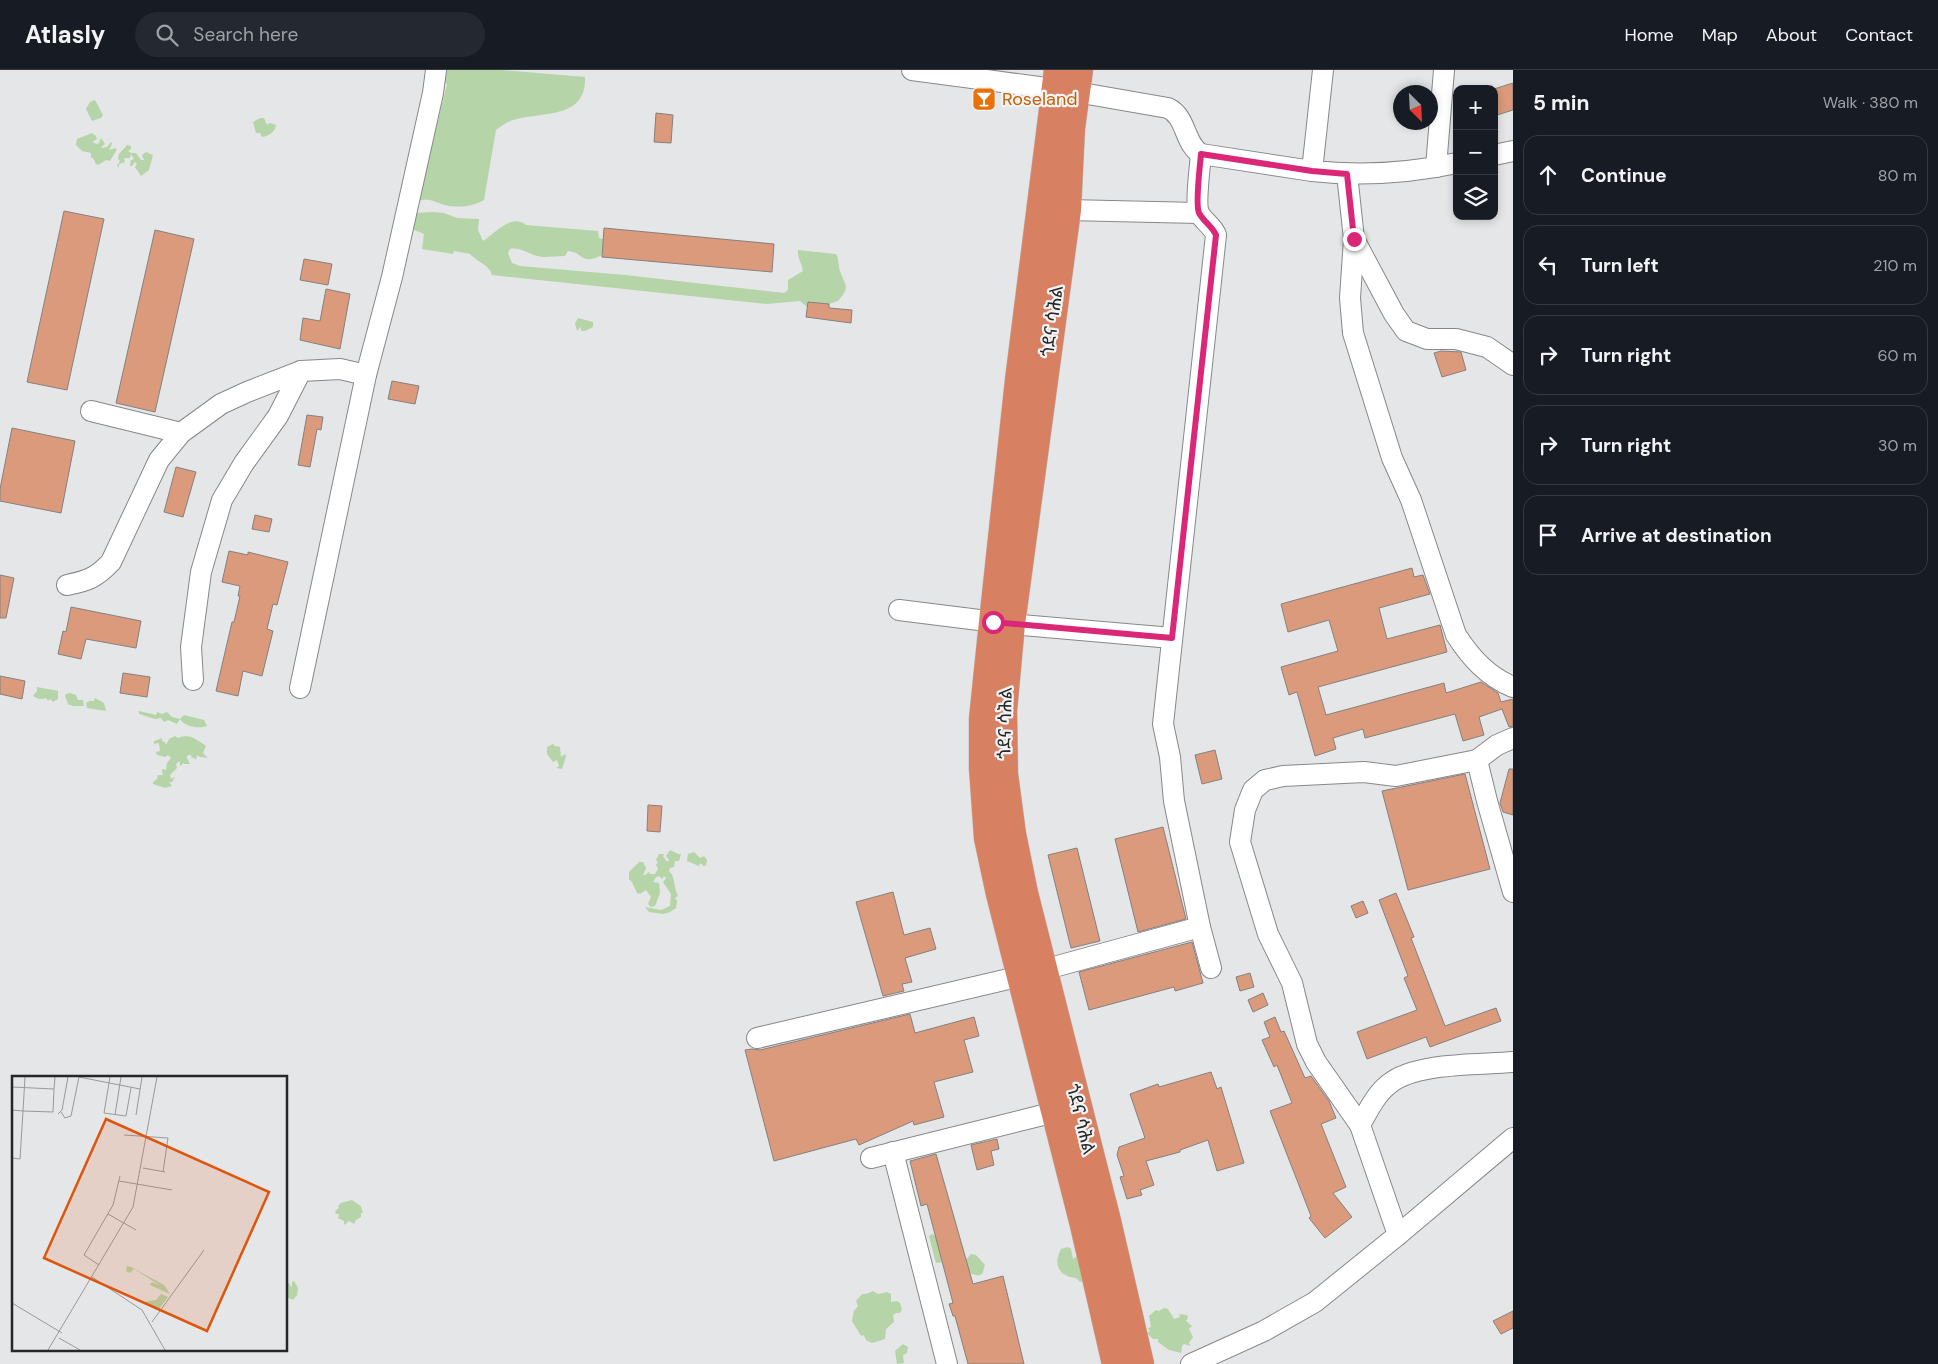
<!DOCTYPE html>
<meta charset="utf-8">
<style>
body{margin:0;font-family:"DM Sans","Noto Sans Ethiopic",sans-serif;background:#242831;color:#f1f3f6}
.controls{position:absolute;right:15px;top:15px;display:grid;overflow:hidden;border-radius:10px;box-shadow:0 2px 8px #0003}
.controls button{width:45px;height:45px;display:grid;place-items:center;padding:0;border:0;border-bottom:1px solid #363941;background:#171b24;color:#f1f3f6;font:25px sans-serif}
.compass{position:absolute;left:1393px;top:15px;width:45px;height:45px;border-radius:50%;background:#171b24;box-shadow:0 2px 8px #0003;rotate:156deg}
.stop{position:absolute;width:15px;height:15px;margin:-11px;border:4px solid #db2777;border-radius:50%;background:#fff}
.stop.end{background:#db2777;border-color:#fff;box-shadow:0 1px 5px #0008}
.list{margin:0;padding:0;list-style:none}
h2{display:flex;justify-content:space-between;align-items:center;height:65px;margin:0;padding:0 20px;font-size:21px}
h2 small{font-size:16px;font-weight:400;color:#9ea1a6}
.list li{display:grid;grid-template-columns:32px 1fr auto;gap:15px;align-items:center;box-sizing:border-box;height:80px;margin:0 10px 10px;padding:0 10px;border:1px solid #363941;border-radius:15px}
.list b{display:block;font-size:19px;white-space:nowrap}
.list em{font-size:16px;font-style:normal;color:#9ea1a6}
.icon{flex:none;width:28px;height:28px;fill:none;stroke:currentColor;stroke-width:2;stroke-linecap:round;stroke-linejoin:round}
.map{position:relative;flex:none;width:1513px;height:1294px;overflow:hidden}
header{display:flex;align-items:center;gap:30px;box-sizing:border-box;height:70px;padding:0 25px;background:#171b24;border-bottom:1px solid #363941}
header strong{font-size:24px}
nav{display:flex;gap:28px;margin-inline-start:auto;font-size:18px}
.search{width:350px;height:45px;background:#242831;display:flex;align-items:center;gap:12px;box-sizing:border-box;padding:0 18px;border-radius:28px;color:#9ea1a6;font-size:19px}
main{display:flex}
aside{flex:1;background:#171b24}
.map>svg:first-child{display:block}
.green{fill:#b5d4a7}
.building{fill:#da9a7b;stroke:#848180}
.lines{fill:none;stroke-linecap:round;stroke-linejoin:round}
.minor-casing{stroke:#87888a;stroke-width:22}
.highway-casing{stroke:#c2c2c2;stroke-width:29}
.minor{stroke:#fff;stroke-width:20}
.highway{stroke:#d88162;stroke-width:28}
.route{stroke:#db2777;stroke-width:6}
.labels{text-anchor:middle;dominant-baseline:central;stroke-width:4.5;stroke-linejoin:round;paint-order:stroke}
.food-label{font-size:18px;fill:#c56008;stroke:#f2f3f5;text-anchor:start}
.street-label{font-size:18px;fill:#252626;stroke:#f2f3f5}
.inset-road{fill:none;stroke:#98999a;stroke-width:1}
.view{fill:#de560d;fill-opacity:0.15;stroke:#de560d;stroke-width:2.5}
.inset-edge{fill:none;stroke:#252626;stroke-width:2.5}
</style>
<header>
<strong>Atlasly</strong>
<div class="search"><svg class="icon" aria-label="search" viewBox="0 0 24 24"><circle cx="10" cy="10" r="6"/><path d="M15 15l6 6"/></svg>Search here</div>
<nav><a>Home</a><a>Map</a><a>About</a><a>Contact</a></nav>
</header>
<main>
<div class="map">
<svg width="1513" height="1294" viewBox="0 0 1513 1294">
<rect width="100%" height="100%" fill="#e5e6e8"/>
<g class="green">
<path d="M447,0H502L585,7C587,54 533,39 506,53C502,55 499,58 496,60L484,130C472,137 458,138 445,135C435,133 428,126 418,132L447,14L444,12Z"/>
<path d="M95,30L103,45L101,48L92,51L86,39L90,32Z"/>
<path d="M260,48H264L267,55L270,53L276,55C275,62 269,66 262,67L260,63H256L253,52Z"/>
<path d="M92,63L96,66L97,69L92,72L97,74L99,73L101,68L105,74L101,77L102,78L107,77L111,72L112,74L109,80L115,78L117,79L110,91L106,90L98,95L96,94L93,88H91V83L82,81L76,75L77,69Z"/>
<path d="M127,75L131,76V79L128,81L131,83H136L141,90H144L142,85L146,82L153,85L149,100L141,106L135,97L137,94L135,92L132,96H130L131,90L134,89L131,84L130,88H124L125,92L119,94V97L117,96L120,91L118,89L119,84Z"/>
<path d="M433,142L444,143L457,148L479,149L478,160L483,171C495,163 512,143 526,155L598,161L599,168L603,169L602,185C580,196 584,182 568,181L565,186C558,186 551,187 544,187C532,187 521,176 510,179L508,183L512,193L520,196L625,205L784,223L788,220V210L803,201C802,193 797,188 798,180L836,184C839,189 838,195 840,201C845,216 851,216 838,231L829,234L808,232L807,237L800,231L766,234L492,205C490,195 477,192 470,184L454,181L453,184L422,179L424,164L412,159L415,143Z"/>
<path d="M578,248L593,252V257L585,261H581V257L577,261L575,253Z"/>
<path d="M37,617L58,621V629L53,632L50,629L48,631L46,628C40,630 38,629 33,626L37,621Z"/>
<path d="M70,623L76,625L78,630H83L84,636H73L68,634L65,626L66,624Z"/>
<path d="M95,628L104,633L106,641L87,638L86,633L89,631H94Z"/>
<path d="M139,641L156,645L157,642L162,644L167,642L172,647L180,649L184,645L204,650L207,656C199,659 185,657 180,649L177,654L168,650L164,652L161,648L155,649L139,644Z"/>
<path d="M175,666L178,668C189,663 197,670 206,676L203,683L208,688L200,687L197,685L196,690L193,687L192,689L191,685H188L187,688L190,694H184L183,693L180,696V692H178L176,694L177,698L170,705L171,709L175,707L172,712H169L172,716L165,718L153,714V712L157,709L158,705H163L162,699L166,700L167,693L171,688L168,685L165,687L157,685L156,682L160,681L159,673L154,674V671L162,668V671L165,672L166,675L169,669Z"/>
<path d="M553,674L555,676L560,677L561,687L565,684L566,686L562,699L556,698L559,696L557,690L553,692L547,684V677Z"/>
<path d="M670,780L678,784H681L679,791H675L674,797L670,798L669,801C676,807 673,817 678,826L675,828L677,831L676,838L670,842L663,844L649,842L645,837L661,840L670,836L671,824L663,812L666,808L664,806L662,809L659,806L656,807L653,812L659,813L660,823L655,836L651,837L648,834L651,827L646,820L640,824L637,823L632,812L629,809V802L639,792H643L646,798L643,805H645L649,802L650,804H655L658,799L656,795L658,792L656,790L659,784H664L663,786L667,792L669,790L666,786Z"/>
<path d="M694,782L700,788L704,786L707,790L706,795L704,796L700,793L699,796L687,791L688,784Z"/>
<path d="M352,1130L361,1136L363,1143H361V1147L356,1150L354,1154L349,1151L344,1155V1151L338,1148L339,1144H336L335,1141L339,1138L338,1136L341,1133Z"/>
<path d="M932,1164L938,1167L945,1192L936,1193L929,1166Z"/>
<path d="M1068,1177L1071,1179L1073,1189L1078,1185L1083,1211L1080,1212L1076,1208C1058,1206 1053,1194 1061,1179Z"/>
<path d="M971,1184L976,1185L985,1195C984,1197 984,1199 983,1202C980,1209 971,1203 966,1201L965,1191Z"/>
<path d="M294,1211L298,1218L297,1225L293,1230L286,1227V1214L289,1213L291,1217L292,1216V1212Z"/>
<path d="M873,1221L878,1224L887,1222L891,1224V1232L897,1231L900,1233L902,1239L900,1243H896L893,1245L894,1252L886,1259L885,1269L872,1273L866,1270L864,1265L861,1266L852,1251L854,1241L858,1236L856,1231L862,1224H866Z"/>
<path d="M1164,1238L1168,1239L1174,1249L1180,1247L1179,1244L1187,1245L1188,1248L1186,1251L1192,1256L1189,1259L1193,1267L1189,1273L1191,1276L1184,1274L1182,1276L1181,1283L1169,1280L1158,1272V1269H1153L1147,1263L1150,1261L1148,1258L1151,1257L1149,1246L1156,1240L1159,1241Z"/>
<path d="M903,1274L908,1277L907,1283L903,1285L904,1293L897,1294L895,1281Z"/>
</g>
<g class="building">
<path d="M1513,13V40L1494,46V19Z"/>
<path d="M656,43L673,45L671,73L654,72Z"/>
<path d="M64,141L104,149L67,320L27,312Z"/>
<path d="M604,158L774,174L772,202L602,187Z"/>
<path d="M155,160L194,169L155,342L116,333Z"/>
<path d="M304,189L332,194L328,215L300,210Z"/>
<path d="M326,219L350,224L340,279L300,270L303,248L320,251Z"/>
<path d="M808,232L829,234V238L852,240L851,253L806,247Z"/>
<path d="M1441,281L1461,282L1466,300L1442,307L1434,283Z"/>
<path d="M392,311L419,316L415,334L388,329Z"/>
<path d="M307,345L323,347L321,360L317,359L310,397L298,395Z"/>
<path d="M12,358L75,371L61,443L0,431V419Z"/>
<path d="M176,397L196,402L183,447L164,442Z"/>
<path d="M255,445L272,449L269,462L252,459Z"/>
<path d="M229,481L248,485V482L288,492L277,535L273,534L267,559L273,561L262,606L243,601L238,626L216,621L232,552H234L240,526H238L240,516L222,512Z"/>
<path d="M1412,498L1414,507L1423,505L1430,524L1379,538L1387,569L1440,555L1447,582L1318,617L1326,645L1444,613L1446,623L1481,612L1498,623L1501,632L1513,629V656L1509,657L1502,639L1479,647L1484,665L1463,671L1455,644L1365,668L1363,659L1333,668L1336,679L1315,686L1297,622L1289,625L1281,597L1338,581L1329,550L1288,562L1281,534Z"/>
<path d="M0,505L14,508L6,548H0Z"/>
<path d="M71,537L141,551L136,578L86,569L81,589L58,584L63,561L66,562Z"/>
<path d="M123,603L150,607L147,627L120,623Z"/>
<path d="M0,606L25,611L22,629L0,624Z"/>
<path d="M1215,680L1222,709L1202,714L1195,685Z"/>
<path d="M1509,699H1513V745L1503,742L1500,733Z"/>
<path d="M1465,704L1490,799L1408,820L1382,721Z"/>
<path d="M648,735L662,736L660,762L647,761Z"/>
<path d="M1163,757L1186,849L1138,862L1115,769Z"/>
<path d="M1077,778L1100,871L1071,878L1048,785Z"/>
<path d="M893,822L904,865L930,858L936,879L905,888L912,912L902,914L904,921L883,926L856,832Z"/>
<path d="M1396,823L1414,867L1411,868L1445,956L1496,938L1501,951L1430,977L1426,967L1367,989L1357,962L1417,940L1404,908L1408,906L1379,830Z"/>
<path d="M1363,831L1368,843L1356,848L1351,836Z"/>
<path d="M1192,872L1203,913L1175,921L1174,917L1089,940L1079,902Z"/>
<path d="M1250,903L1254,917L1240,921L1236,907Z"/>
<path d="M1263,923L1268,935L1253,942L1248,930Z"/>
<path d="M910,944L915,963L974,947L979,966L964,970L973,1002L934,1012L944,1047L914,1055L913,1051L859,1075L856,1069L774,1091L745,980L752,979L760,980Z"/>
<path d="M1275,947L1281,962L1284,961L1305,1008L1311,1006L1329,1031L1336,1048L1321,1054L1346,1117L1333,1123L1352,1147L1325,1168L1309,1148L1311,1146L1270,1041L1292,1033L1277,995L1274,997L1262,970L1270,967L1264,952Z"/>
<path d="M1211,1002L1217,1019L1221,1017L1244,1093L1217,1101L1208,1070L1180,1080V1082L1146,1091L1154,1115L1140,1120L1142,1125L1127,1129L1120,1107L1124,1106L1117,1085L1119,1077L1145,1068L1130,1024L1158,1014L1159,1017Z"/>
<path d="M997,1069L999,1079L991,1081L994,1095L977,1100L971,1075Z"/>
<path d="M936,1084L973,1214L1003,1206L1024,1294H968L955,1246H953L949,1234L953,1233L927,1134L921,1136L910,1091Z"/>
<path d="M1513,1241V1258L1501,1264L1493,1251Z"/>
</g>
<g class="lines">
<g class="minor-casing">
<g id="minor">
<path d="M912,0L1076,22L1168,38C1187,47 1184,74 1201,84L1312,101"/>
<path d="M1323,0L1312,101C1359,106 1410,103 1457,93"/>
<path d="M1201,84C1200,96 1195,134 1199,143C1204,152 1213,156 1216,165L1163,654L1170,687L1174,731L1200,857L1211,898"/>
<path d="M1494,85L1513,81"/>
<path d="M1436,97L1444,0"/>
<path d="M1347,104L1354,169L1350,228L1353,263L1392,388L1411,430L1456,565C1471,588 1487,606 1513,617"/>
<path d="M1067,140L1199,143"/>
<path d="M1354,169L1394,244L1406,261L1427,269H1456L1487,277L1513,295"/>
<path d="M91,341L181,363"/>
<path d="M67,515C87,511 96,508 111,492L159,390L181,363L221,334L247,322L301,301L340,299L366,305"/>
<path d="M899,540L1011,554L1172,568"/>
<path d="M193,610L191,577L201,502L222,430L244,393L278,346L301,301"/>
<path d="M300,618L366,305L392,207L433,23L436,0"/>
<path d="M1513,668L1497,675L1477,690L1487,731L1513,822"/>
<path d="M757,968L1021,906L1200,857"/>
<path d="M1360,1055C1368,1041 1376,1024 1389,1014C1415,992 1479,995 1513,992"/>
<path d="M893,1082L947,1294"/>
<path d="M871,1088L1055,1042"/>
<path d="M1398,1165L1360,1055L1316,992L1307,974L1292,913L1268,864L1240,772L1245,740L1253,720L1265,710L1283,706L1364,702L1396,706L1477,690"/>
<path d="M1191,1294L1264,1261L1315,1232L1398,1165L1513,1068"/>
</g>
</g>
<g class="highway-casing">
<g id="highway">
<path d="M1058,0L1019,310L993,552L983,649V698L988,768L1000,824L1084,1155L1116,1294"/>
<path d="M1079,0L1071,58L1067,140L1011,554L1003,641L1004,704L1012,764L1024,823L1107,1151L1140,1294"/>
</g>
</g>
<use href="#minor" class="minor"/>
<use href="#highway" class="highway"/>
</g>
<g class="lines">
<path class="route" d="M993,552L1172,568L1216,165C1212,156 1204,152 1199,143C1195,134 1200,96 1201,84L1312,101L1347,104L1354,169"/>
</g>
<defs>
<g id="bar-square" transform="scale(1.25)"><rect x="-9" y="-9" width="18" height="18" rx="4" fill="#e8710a" stroke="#f2f3f5"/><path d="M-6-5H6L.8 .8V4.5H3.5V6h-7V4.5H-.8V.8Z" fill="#fff"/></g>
</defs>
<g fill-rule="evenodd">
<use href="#bar-square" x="984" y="29"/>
</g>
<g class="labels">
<g class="food-label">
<text x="1002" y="29">Roseland</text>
</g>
<g class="street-label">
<text transform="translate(1052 251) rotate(-82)">ጎደና ሳሕል</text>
<text transform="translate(1005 653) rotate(-89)">ጎደና ሳሕል</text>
<text transform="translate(1081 1049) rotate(76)">ጎደና ሳሕል</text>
</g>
</g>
<g transform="translate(12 1006)">
<rect width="275" height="275" fill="#e5e6e8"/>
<path d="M115,190L119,191L152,209L158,218L138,209L140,206L149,210L122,193L118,197L114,195ZM149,218L156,221L146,234L132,226L144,224Z" fill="#b5d4a7"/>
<path class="inset-road" d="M13,1L11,35L41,36L42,13M67,1L128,13M98,1L92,37L114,40L119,12M0,11L42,13L43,1M0,34L11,35L8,83L0,82M49,36L53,42L59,40L67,1M46,38L50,34L56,1M103,39L109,1M124,39L130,1M112,59L156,62L151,96M131,92L153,96M107,105L160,114M96,138L124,154M87,189L72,179L101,129L108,100M80,201L130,234L153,274M0,227L50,257M140,246L192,174M47,262L68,274M36,274L121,131L145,1"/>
<path class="view" d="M94,43L257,116L195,255L32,182Z"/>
<rect width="275" height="275" class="inset-edge"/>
</g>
</svg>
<div class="controls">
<button>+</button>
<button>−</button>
<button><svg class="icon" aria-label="layers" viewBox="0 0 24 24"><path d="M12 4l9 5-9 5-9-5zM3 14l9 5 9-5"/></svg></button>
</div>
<svg class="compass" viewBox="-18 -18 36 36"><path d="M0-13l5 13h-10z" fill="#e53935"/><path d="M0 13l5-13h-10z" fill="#9ea1a6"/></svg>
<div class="stop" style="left:993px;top:552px"></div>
<div class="stop end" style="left:1354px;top:169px"></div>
</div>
<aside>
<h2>5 min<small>Walk · 380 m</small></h2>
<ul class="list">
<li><svg class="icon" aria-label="ahead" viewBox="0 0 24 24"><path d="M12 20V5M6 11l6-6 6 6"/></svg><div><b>Continue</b></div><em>80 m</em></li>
<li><svg class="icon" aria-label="left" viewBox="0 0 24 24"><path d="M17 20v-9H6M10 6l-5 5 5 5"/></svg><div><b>Turn left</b></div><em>210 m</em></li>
<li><svg class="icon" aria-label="right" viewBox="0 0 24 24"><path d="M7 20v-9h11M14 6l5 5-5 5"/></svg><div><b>Turn right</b></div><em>60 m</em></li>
<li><svg class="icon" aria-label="right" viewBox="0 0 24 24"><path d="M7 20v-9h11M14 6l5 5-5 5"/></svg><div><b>Turn right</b></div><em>30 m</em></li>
<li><svg class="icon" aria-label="arrive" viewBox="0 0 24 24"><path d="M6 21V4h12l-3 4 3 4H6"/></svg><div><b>Arrive at destination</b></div></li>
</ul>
</aside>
</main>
